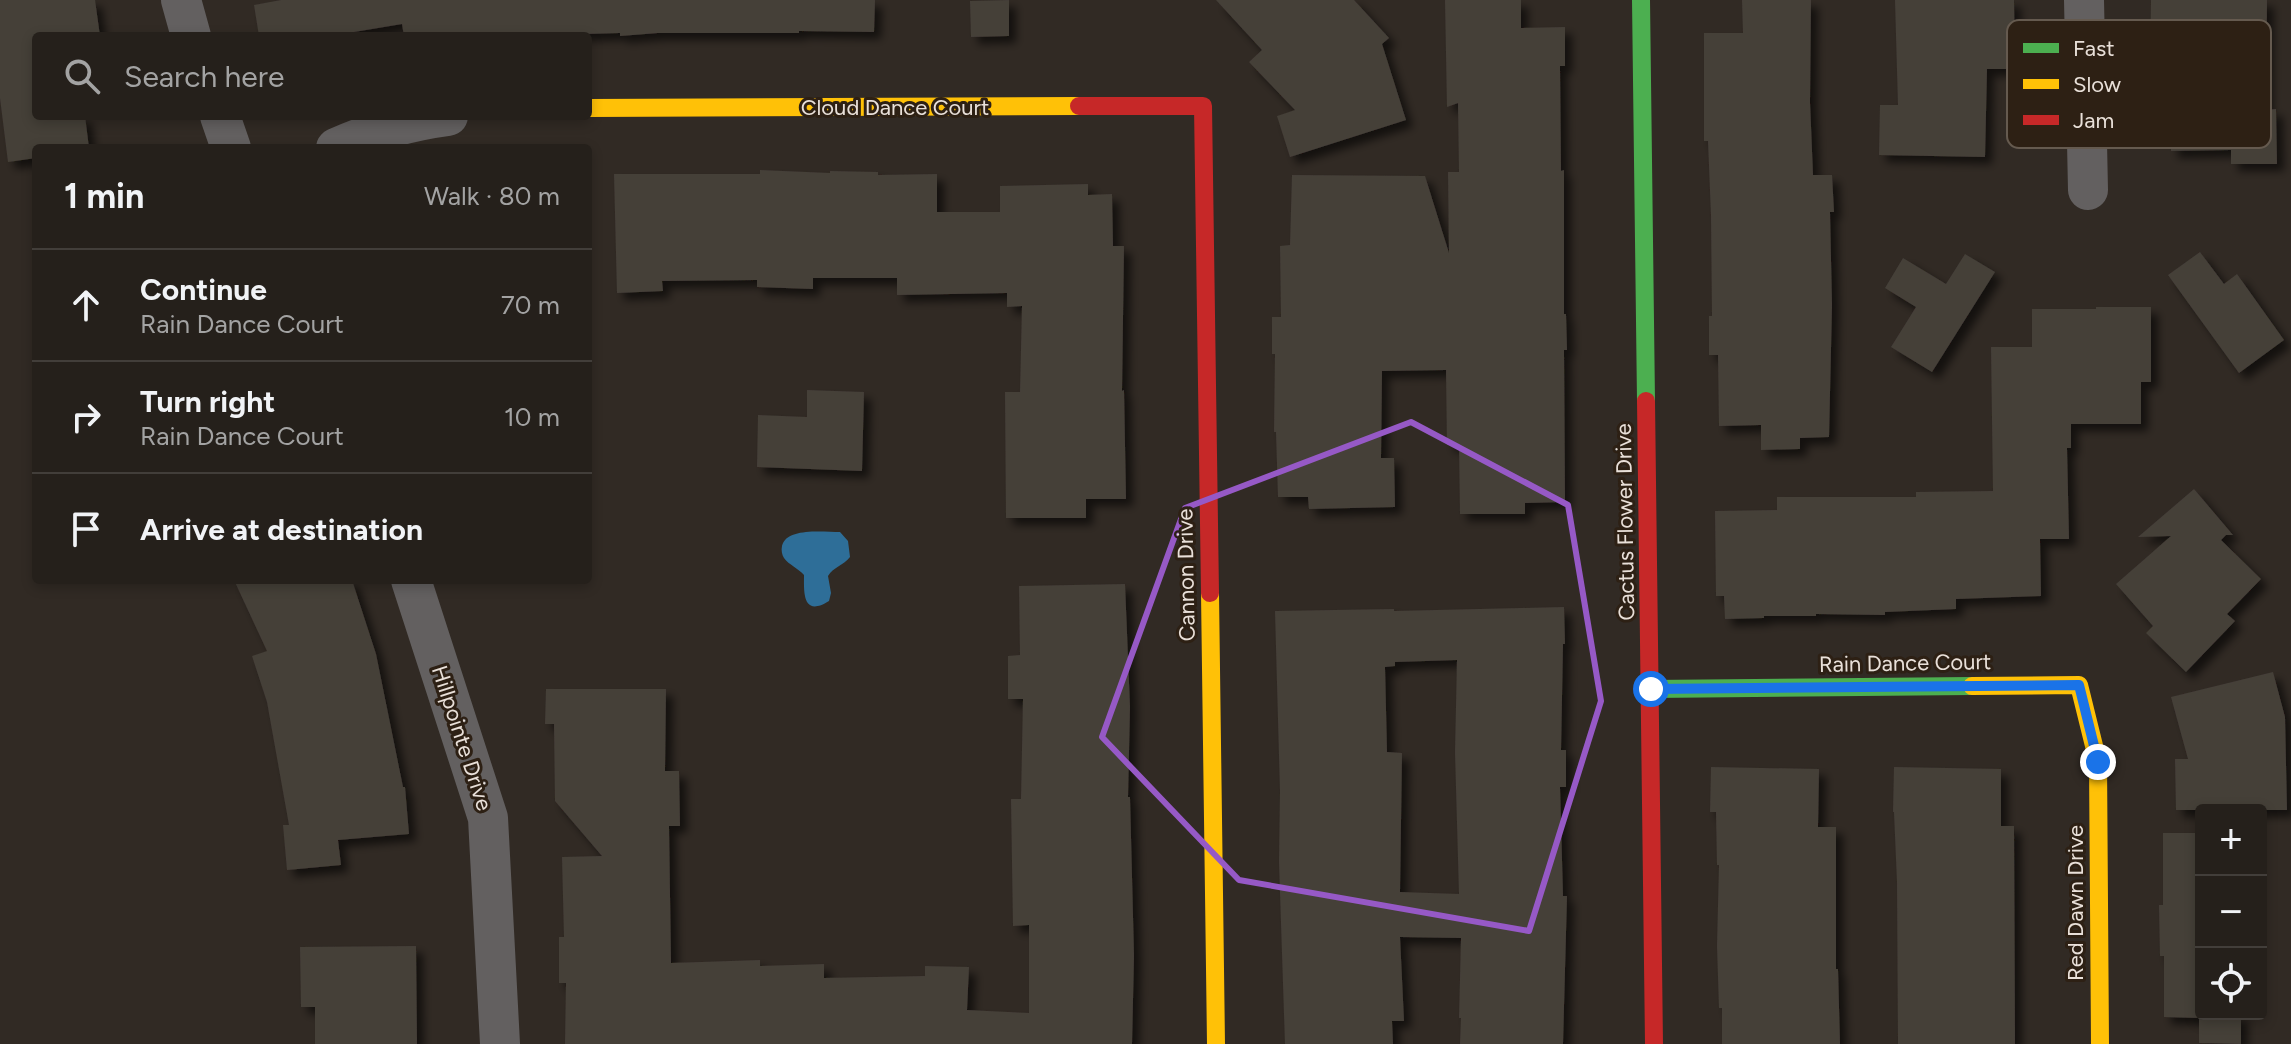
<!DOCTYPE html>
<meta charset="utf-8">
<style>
body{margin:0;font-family:Figtree,sans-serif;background:#2d2824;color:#f1f3f6}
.controls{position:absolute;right:24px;bottom:24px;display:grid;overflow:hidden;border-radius:8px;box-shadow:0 4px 12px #0003}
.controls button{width:72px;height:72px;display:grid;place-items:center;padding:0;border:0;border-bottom:2px solid #423e3a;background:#25201b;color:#f1f3f6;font:40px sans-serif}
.stop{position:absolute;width:24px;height:24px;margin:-18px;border:6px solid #1a73e8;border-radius:50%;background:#fff}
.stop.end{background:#1a73e8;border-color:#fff;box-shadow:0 2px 8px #0008}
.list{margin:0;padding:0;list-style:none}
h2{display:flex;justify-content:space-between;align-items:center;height:104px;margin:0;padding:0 32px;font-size:34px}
h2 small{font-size:26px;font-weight:400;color:#a3a3a3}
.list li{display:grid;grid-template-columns:52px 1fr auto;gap:24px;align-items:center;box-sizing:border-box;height:112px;padding:0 32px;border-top:2px solid #423e3a}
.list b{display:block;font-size:30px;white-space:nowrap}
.list p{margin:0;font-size:26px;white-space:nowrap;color:#a3a3a3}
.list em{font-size:26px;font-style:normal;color:#a3a3a3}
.icon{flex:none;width:44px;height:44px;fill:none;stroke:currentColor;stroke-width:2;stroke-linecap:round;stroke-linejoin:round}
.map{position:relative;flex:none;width:2291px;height:1044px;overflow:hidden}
.search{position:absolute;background:#25201b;box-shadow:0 4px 12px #0003;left:32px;top:32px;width:560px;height:88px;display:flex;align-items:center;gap:20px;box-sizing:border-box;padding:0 28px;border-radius:8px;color:#a3a3a3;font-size:30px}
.panel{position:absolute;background:#25201b;box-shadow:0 4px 12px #0003;left:32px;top:144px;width:560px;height:440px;border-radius:8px}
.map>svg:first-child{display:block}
.water{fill:#2e6e98}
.building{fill:#453f39;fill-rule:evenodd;filter:url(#shadow)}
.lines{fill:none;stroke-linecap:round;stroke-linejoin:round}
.street{stroke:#636060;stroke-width:40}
.fast{stroke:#4caf50;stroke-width:18}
.slow{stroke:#ffc107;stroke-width:18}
.jam{stroke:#c62828;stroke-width:18}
.route{stroke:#1a73e8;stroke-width:10}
.marked{fill:none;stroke:#9659c6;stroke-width:6;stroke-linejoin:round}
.labels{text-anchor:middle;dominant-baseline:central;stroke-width:6;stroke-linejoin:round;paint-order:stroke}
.street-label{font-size:22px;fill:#e9e0d9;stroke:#2d2014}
.key{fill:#2d2014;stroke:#655a4f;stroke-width:2}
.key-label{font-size:22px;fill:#e9e0d9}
</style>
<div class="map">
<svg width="2291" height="1044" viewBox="0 0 2291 1044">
<defs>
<filter id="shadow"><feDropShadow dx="7" dy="7" stdDeviation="4" flood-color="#0009"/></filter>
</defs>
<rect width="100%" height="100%" fill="#312a24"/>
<path class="water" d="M840,532L848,541L850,557C843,566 833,567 828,576L831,593L829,601C802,618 804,591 804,575C798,568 789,565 784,558C782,555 781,550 782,546C786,527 824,532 840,532Z"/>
<g class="building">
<path d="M0,0H95L100,36H36V116H85L89,148H36V158L8,162L0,98Z"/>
<path d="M281,0H875L874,32L799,31V33H658L620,36V33L549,35V33L404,36L402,24L330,36H259L254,5Z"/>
<path d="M1009,0V36L971,37L970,1Z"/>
<path d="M1216,0H1354L1389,38L1382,44L1406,120L1290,157L1277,116L1295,110L1249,62L1262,50Z"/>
<path d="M1445,0H1521V28L1565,27V66H1560L1561,171L1564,170V314H1566L1567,350H1564L1565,502L1525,503V514H1460L1459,445H1447L1446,370L1382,371L1381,458H1394L1395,507L1309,509L1308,497H1278L1276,432H1274L1275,354H1272V317H1281L1280,246L1290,245L1292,175L1425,176L1449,253L1448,172H1459L1458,103L1447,107Z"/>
<path d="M1742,0H1811L1810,102L1813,175H1832L1834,212H1830L1832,305L1829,437L1800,438V449L1761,450V425L1719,426L1718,355H1709V316H1712L1711,216L1708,141H1704V33H1743Z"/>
<path d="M1895,0H2014L2015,69H1987L1985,157L1879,155L1880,105H1898Z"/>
<path d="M2151,0H2267L2266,110L2276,109L2277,164H2231V150L2171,151L2170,73H2150Z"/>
<path d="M760,170L830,173V171L878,172V175L937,174V212H1000V186L1088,184V195L1112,194L1113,246H1124L1122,391L1124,390L1126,499H1086V518H1006L1005,392H1020L1022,306L1007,307V293L897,295V278H813V289L757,287V280L662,281L663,291L617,293L614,174H760Z"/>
<path d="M2200,252L2224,284L2237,274L2284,340L2239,373L2168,275Z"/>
<path d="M1965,254L1995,272L1932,372L1891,347L1916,307L1885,288L1903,258L1946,284Z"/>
<path d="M2096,307H2151V382H2141V424H2071V448H2067L2069,539H2040L2041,596L1956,599V609L1885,612V615L1816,614V616H1764V618L1725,619L1724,596H1716L1715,511L1777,510V497H1916V492L1993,491L1991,347H2032V309H2096Z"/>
<path d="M807,390L864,392L862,471L757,467L758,415L807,417Z"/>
<path d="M2194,489L2233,535H2226L2221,540L2261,579L2227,614L2235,621L2186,672L2146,633L2153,626L2116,584L2171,536L2138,537Z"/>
<path d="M234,580H352L376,654L403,787H405L409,834L338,840L341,865L287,870L283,825H289L267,702L252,656L267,651Z"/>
<path d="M1125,584L1130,707L1128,797H1130L1134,956L1132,1044H565L566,983H559V937H564L562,857L602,856L555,801L554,724H545L546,689H666L665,771H679L680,826H669L671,963L760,960V966L824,964V978L925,976V966L969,967L967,1010L1029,1013V925L1013,926L1011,799H1021L1023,699H1008V656L1020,655L1019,586Z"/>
<path d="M1564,607L1565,644H1563L1561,750H1566V787H1560L1563,896H1567L1563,1044H1460L1461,1018H1459L1461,938L1400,937L1404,1021H1392L1393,1044H1285L1279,862L1280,791L1275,611L1394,609V611ZM1457,660L1455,752L1459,894L1400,892L1402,753L1387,752L1385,667L1395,666V662Z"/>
<path d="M2273,672L2285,717L2287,810H2176L2175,759H2188L2171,697Z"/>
<path d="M1711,767L1819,769L1818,827H1836V969H1838L1840,1044H1722V1008H1719L1717,946L1719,865H1717L1716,812H1710Z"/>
<path d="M1894,767L2001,769V826H2014L2015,1044H1898L1897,882L1894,812H1893Z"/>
<path d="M2163,833H2201V1014H2241V1044L2199,1043V1018L2164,1017V956H2160L2159,905H2163Z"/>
<path d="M416,946L417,1044H315V1007H301L300,947Z"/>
</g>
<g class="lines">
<g class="street">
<path d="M181,0L191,36"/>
<path d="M2084,0L2088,190"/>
<path d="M220,116L231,148"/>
<path d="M336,148C371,132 410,121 448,116"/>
<path d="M411,580L488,818L500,1044"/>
</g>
<g class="fast">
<path d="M1641,0L1646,401"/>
<path d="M1651,689L1972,686"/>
</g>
<g class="slow">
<path d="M588,108L1079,106"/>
<path d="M1210,593L1216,1044"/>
<path d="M1972,686L2079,685L2098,762L2100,1044"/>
</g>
<g class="jam">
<path d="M1079,106H1203L1210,593"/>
<path d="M1646,401L1654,1044"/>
</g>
</g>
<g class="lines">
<path class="route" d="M1651,689L2079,685L2098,762"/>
</g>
<path class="marked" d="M1411,422L1568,505L1601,701L1529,931L1239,880L1102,737L1185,508Z"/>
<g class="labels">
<g class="street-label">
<text x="895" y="107">Cloud Dance Court</text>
<text transform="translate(1625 522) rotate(-91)">Cactus Flower Drive</text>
<text transform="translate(1186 575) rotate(-91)">Cannon Drive</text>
<text transform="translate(1905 663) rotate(-1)">Rain Dance Court</text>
<text transform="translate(462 738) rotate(72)">Hillpointe Drive</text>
<text transform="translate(2075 903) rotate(-90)">Red Dawn Drive</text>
</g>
</g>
<rect x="2007" y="20" width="264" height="128" rx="12" class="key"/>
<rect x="2023" y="43" width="36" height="10" fill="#4caf50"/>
<rect x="2023" y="79" width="36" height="10" fill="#ffc107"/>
<rect x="2023" y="115" width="36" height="10" fill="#c62828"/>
<g class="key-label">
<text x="2073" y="56">Fast</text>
<text x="2073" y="92">Slow</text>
<text x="2073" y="128">Jam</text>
</g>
</svg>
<div class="controls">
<button>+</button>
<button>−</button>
<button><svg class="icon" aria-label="locate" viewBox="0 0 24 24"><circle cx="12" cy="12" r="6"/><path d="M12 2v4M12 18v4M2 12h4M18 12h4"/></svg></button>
</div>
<div class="stop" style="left:1651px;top:689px"></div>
<div class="stop end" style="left:2098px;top:762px"></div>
<div class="search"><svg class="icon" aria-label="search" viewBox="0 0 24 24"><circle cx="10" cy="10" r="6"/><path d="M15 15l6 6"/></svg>Search here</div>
<section class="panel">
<h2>1 min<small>Walk · 80 m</small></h2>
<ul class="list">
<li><svg class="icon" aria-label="ahead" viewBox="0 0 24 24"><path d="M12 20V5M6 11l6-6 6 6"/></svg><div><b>Continue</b><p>Rain Dance Court</p></div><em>70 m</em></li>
<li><svg class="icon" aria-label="right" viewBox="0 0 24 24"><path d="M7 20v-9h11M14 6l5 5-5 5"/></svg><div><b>Turn right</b><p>Rain Dance Court</p></div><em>10 m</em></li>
<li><svg class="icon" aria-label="arrive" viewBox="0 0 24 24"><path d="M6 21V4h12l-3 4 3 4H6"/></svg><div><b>Arrive at destination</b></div></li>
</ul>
</section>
</div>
